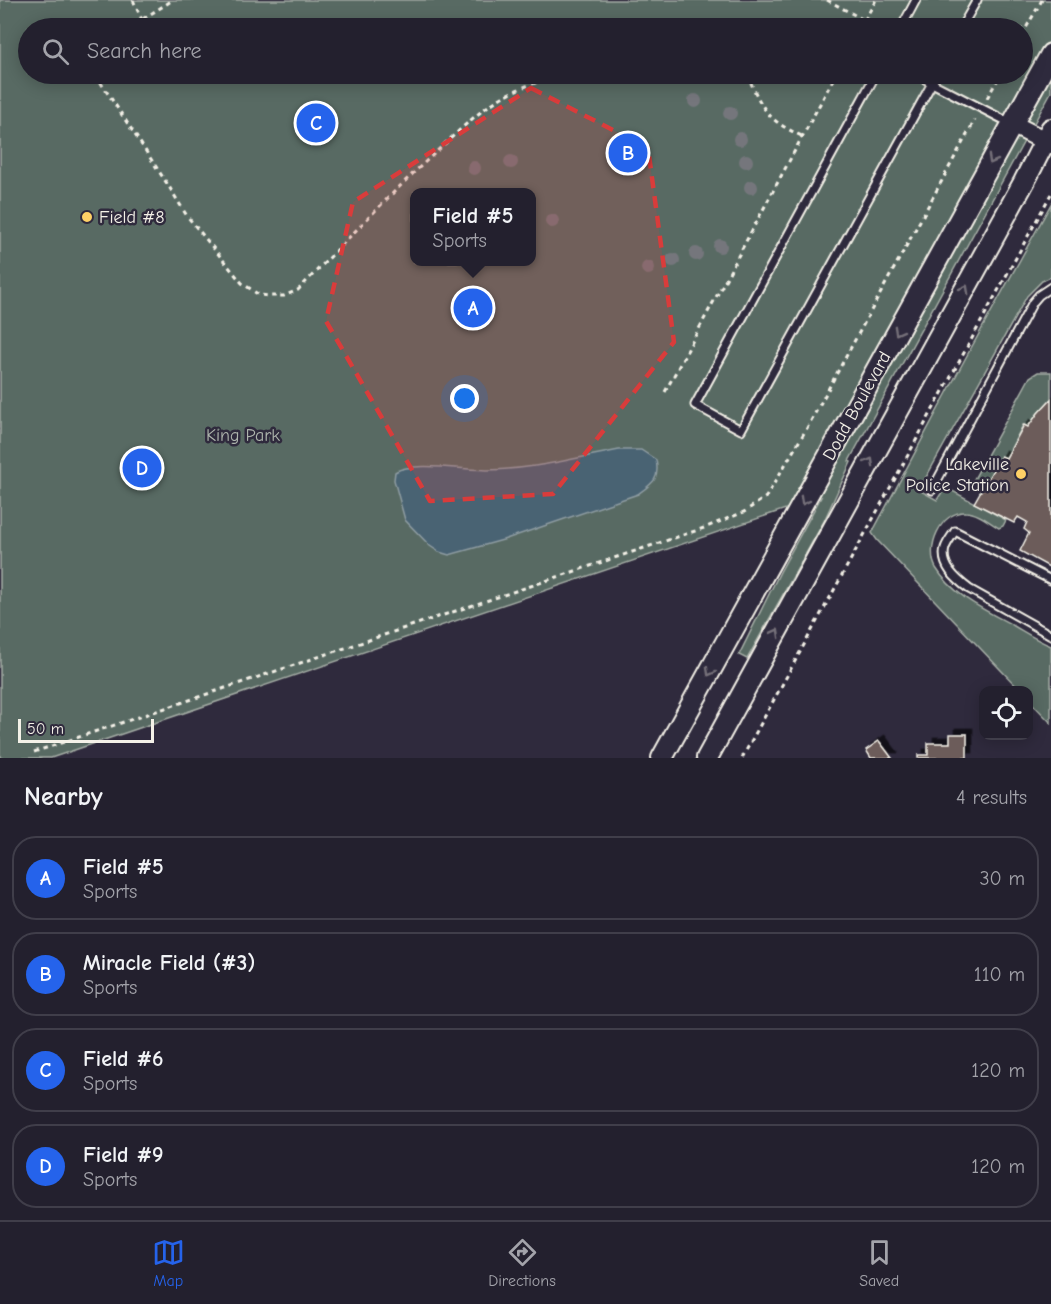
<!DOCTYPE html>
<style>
body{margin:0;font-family:"Comic Neue",sans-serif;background:#2f2d3a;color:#f1f3f6}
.controls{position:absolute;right:18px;bottom:18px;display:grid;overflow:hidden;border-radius:12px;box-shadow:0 3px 15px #0003}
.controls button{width:54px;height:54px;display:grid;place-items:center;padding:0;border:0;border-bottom:2px solid #403e4a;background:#23202e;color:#f1f3f6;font:30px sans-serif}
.scale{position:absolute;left:18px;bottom:15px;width:136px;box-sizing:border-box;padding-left:6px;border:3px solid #f4f1e8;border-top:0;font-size:16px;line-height:21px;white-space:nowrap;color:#f4f1e8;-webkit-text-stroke:4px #2f2a3d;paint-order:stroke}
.you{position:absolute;left:465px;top:399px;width:21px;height:21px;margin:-15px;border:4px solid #fff;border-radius:50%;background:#1a73e8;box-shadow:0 0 0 9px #1a73e833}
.badge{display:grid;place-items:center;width:39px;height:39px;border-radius:50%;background:#2563eb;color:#fff;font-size:20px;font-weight:700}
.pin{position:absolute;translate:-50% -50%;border:3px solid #fff;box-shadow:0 2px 6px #0006}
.popup{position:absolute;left:410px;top:188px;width:126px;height:78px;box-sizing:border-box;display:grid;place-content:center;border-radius:12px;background:#23202e;filter:drop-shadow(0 2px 4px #0005);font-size:20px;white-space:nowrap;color:#a3a3aa}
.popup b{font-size:22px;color:#f1f3f6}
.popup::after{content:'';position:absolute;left:50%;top:100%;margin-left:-12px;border:12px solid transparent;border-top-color:#23202e}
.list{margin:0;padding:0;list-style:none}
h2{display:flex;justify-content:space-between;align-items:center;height:78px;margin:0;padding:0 24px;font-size:26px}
h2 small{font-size:20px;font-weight:400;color:#a3a3aa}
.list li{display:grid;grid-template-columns:39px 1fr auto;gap:18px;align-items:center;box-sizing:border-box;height:84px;margin:0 12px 12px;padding:0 12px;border:2px solid #403e4a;border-radius:24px}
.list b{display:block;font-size:22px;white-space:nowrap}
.list p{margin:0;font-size:20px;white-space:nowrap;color:#a3a3aa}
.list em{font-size:20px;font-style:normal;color:#a3a3aa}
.icon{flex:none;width:33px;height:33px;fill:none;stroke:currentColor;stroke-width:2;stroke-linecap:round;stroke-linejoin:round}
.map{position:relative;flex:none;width:1051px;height:758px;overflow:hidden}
.search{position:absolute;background:#23202e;box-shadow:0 3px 15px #0003;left:18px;right:18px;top:18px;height:66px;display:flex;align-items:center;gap:15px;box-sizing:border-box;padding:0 21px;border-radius:33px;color:#a3a3aa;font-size:22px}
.sheet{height:462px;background:#23202e}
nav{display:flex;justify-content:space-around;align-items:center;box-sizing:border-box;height:84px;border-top:2px solid #403e4a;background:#23202e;font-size:16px;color:#a3a3aa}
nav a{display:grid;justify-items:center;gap:3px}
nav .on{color:#2563eb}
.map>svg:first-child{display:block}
.green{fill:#586b64;stroke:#a6aea6;stroke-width:1.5;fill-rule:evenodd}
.water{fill:#4a6373;stroke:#8e9ca2;stroke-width:1.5}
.building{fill:#6c5c5a;stroke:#f4f1e8;stroke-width:1.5;filter:url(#shadow)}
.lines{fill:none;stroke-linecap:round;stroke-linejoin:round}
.service-casing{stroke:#f4f1e8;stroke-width:11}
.tertiary-casing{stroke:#f4f1e8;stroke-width:22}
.secondary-casing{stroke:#f4f1e8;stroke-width:24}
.path{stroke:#f4f1e8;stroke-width:3;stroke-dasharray:4.5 4.5;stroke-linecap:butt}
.service{stroke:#2f2a3d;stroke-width:7}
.tertiary{stroke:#2f2a3d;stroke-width:18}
.secondary{stroke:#2f2a3d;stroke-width:20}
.tree{fill:#75767b}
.oneway{stroke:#747079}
.marked{fill:#d93c3b;fill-opacity:0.2;stroke:#d93c3b;stroke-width:4.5;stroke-dasharray:12 8;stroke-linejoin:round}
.poi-dot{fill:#ffd166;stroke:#2f2a3d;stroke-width:2}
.labels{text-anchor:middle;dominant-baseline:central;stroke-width:5;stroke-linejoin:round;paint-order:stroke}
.poi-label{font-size:18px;fill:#f4f1e8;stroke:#2f2a3d;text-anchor:start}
.street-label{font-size:18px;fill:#f4f1e8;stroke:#2f2a3d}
.park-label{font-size:18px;fill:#aeb5ad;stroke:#2f2a3d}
</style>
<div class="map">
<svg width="1051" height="758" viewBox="0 0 1051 758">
<defs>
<filter id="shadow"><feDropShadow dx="5.5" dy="-5.5" stdDeviation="0" flood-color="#0009"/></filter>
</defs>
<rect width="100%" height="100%" fill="#2f2a3d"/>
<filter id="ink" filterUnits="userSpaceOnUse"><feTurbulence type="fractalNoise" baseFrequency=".0167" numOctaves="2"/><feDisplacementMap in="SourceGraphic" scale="12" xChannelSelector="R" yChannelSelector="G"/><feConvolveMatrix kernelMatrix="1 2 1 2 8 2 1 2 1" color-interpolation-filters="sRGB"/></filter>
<g filter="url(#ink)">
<g class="green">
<path d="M0,0H1051V92L849,461L851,462L824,521L747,659L739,655L780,572L821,497L51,758H0ZM28,28H1022V74H28ZM414,192H532V262H414Z"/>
<path d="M1051,204V277L1042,281L1027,296L919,490L937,500L944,489L947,488L1006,520L1003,526L999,528C989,522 977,512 966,512C940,511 925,548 936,568C953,596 987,611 1014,626C1026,633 1038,641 1051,646V723L1029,700L1028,690H1020L877,540L872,533L965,359Z"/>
<path d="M1038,372H1051V399L1038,413L1028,427L1023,425L1006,458L1001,456L981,491L974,487L973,481L1030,377Z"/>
</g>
<path class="water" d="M619,450H641L656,460C660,479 653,483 638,494L503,540L449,555L439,552L430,546L405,520L394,480L395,472C412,461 465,470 487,470C531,470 575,458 619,450Z"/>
<g class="building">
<path d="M1051,399V568L1020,551L1029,533L1024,529L1027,522L1018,517L1014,523L974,503L1001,456L1006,458L1024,425L1028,427L1038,413Z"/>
<path d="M950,734H967V758H918V755H928V743H950Z"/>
<path d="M879,741L892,758H871L866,750Z"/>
</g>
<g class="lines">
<g class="service-casing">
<g id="service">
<path d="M901,28L916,0"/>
<path d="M961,28L977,0"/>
<path d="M876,74L695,405L741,430L932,83L915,74"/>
<path d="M937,74L932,83L1010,123"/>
<path d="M932,490L1033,302L1039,295L1051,287"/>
<path d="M1051,580L955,531C952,536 947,542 945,548C940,566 957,580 969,589L1051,635"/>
</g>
</g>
<g class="tertiary-casing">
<path id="tertiary" d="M1012,124L1051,144"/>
</g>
<g class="secondary-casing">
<g id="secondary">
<path d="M662,758L1051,54"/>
<path d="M707,758L1024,182L1051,129"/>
</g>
</g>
<g class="path">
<path d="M133,0L142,20"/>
<path d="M827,0L864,20"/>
<path d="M128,28L173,0"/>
<path d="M860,28L876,0"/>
<path d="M1022,35L1042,0"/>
<path d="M97,74L101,83L168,185L187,216L242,283L259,295L268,296H284L298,290C344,243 389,195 437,151C458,132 479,110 504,96C525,85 546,79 569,74"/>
<path d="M747,74C762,108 766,120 802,136"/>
<path d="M987,98L1001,74"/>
<path d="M665,392L836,74"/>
<path d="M34,752L704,528L744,512L766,497L807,428L975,120"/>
<path d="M742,758L1051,194"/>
</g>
<use href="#service" class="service"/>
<use href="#tertiary" class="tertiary"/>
<use href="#secondary" class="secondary"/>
</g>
<g class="tree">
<circle cx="695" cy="101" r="7"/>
<circle cx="730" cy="113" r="7"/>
<circle cx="740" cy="139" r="7"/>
<circle cx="746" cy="161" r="7"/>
<circle cx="511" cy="162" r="7"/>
<circle cx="474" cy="168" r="7"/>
<circle cx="751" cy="187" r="7"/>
<circle cx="552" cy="221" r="7"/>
<circle cx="720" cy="246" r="7"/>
<circle cx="696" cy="254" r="7"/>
<circle cx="673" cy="260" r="7"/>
<circle cx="648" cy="268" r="7"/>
</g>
<defs><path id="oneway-chevron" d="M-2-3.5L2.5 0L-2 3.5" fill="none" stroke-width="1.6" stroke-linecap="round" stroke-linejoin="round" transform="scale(1.5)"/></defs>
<g class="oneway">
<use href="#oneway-chevron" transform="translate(992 160) rotate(119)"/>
<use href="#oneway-chevron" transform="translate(965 289) rotate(-61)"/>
<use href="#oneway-chevron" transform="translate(898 331) rotate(119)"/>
<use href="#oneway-chevron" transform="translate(870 462) rotate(-61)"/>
<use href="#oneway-chevron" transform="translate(804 501) rotate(119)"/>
<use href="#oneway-chevron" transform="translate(776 633) rotate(-61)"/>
<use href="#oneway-chevron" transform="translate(710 672) rotate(119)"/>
</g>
</g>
<path class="marked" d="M531,88L648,148L674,342L553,494L430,501L326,321L353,202Z"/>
<g class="poi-dot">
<circle cx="87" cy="217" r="6"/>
<circle cx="1021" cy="474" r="6"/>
</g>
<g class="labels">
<g class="poi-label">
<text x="99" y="217">Field #8</text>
<text x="1009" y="464" text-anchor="end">Lakeville<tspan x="1009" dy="21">Police Station</tspan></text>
</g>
<g class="street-label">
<text transform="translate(857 406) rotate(-61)">Dodd Boulevard</text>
</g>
<g class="park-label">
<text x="243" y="435">King Park</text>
</g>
</g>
</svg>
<div class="controls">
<button><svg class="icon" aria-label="locate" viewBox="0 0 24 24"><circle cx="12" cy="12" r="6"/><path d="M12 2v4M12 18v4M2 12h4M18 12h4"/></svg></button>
</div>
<div class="scale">50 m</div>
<div class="you"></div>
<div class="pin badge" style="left:473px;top:308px">A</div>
<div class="popup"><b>Field #5</b>Sports</div>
<div class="pin badge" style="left:628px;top:153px">B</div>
<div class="pin badge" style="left:316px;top:123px">C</div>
<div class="pin badge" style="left:142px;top:468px">D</div>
<div class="search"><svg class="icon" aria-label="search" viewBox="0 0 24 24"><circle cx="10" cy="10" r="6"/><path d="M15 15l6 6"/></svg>Search here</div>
</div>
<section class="sheet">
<h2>Nearby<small>4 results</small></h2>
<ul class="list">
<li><span class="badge">A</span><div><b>Field #5</b><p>Sports</p></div><em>30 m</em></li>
<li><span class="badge">B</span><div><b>Miracle Field (#3)</b><p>Sports</p></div><em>110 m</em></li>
<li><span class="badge">C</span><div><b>Field #6</b><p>Sports</p></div><em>120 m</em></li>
<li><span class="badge">D</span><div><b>Field #9</b><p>Sports</p></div><em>120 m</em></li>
</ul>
</section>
<nav>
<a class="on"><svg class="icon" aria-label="map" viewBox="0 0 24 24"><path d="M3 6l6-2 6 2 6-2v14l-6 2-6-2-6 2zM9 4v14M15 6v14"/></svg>Map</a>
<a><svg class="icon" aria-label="directions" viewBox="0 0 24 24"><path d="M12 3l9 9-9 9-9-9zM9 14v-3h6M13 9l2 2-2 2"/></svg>Directions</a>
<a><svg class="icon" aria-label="saved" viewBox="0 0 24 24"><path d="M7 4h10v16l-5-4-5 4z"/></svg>Saved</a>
</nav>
